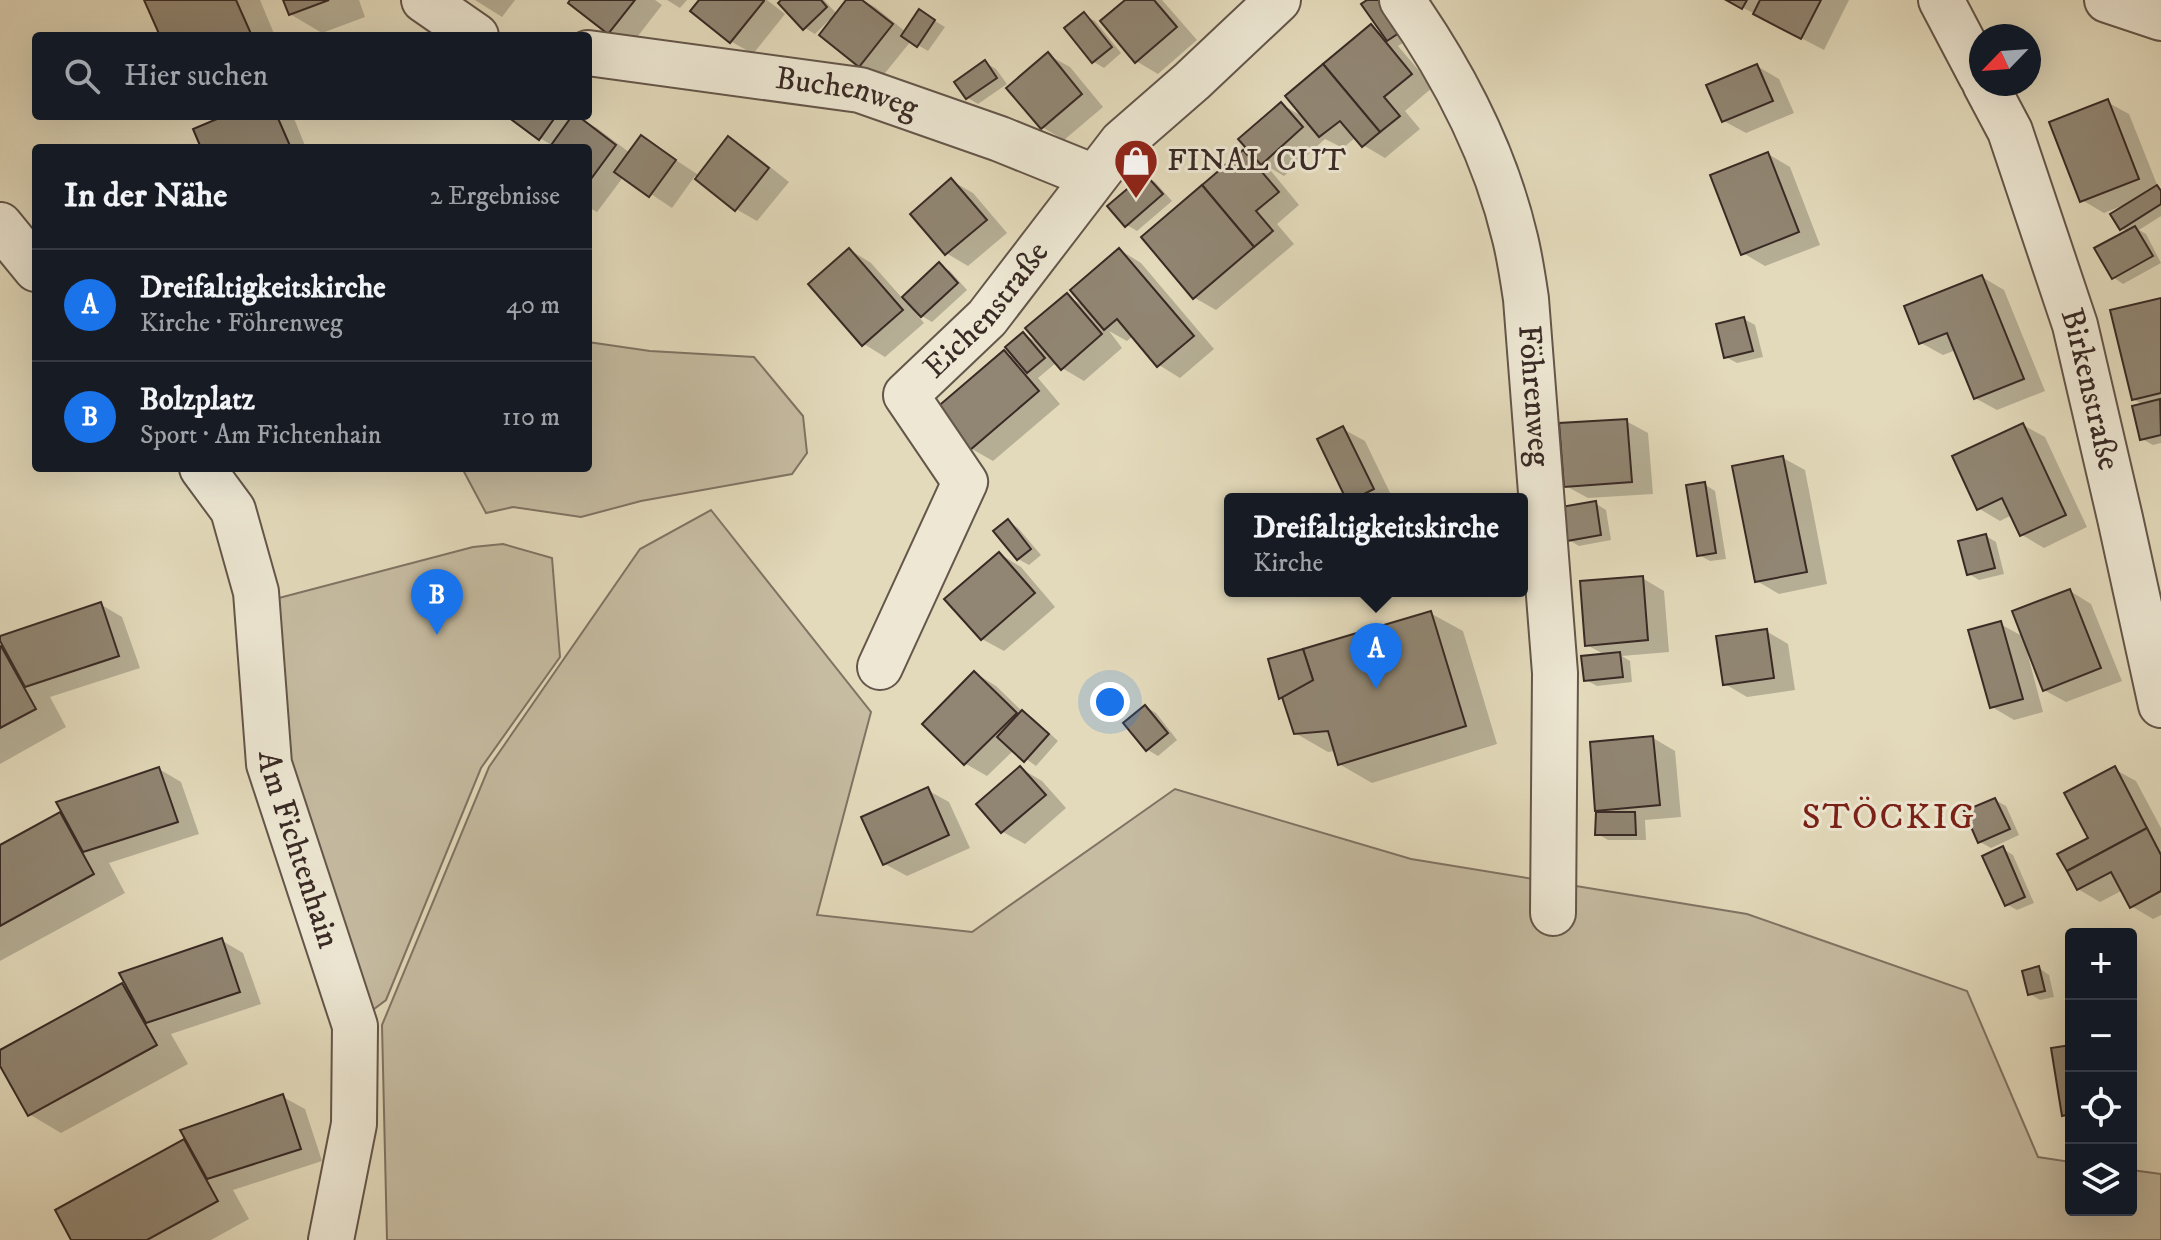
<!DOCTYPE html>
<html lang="de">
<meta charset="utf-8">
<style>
body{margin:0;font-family:"IM FELL DW Pica",serif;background:#242831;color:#f1f3f6}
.controls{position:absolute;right:24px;bottom:24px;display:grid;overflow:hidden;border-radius:8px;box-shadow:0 8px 32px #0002}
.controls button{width:72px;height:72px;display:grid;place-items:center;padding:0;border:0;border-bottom:2px solid #363941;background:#171b24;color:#f1f3f6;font:40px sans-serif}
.compass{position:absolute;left:1969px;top:24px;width:72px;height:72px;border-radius:50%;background:#171b24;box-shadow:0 8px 32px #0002;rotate:245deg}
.you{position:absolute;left:1110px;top:702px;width:28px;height:28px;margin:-20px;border:6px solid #fff;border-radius:50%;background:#1a73e8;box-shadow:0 0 0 12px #1a73e833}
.badge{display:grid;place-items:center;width:52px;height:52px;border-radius:50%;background:#1a73e8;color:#fff;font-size:26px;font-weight:700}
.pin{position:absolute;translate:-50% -66px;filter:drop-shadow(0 2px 4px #0008)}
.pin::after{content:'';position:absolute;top:42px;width:28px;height:24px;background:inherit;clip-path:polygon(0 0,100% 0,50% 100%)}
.popup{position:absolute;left:1224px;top:493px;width:304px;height:104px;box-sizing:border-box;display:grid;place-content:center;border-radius:8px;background:#171b24;filter:drop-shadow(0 2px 6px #0005);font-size:26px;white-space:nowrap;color:#9ea1a6}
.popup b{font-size:30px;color:#f1f3f6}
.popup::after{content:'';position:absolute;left:50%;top:100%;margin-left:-16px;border:16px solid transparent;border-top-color:#171b24}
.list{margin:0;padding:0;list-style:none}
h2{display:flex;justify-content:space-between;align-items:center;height:104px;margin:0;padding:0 32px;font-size:34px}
h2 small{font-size:26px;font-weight:400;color:#9ea1a6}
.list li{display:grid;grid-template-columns:52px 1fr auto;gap:24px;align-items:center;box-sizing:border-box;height:112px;padding:0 32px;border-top:2px solid #363941}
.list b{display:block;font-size:30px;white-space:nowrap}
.list p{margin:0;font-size:26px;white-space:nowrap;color:#9ea1a6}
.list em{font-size:26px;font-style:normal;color:#9ea1a6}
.icon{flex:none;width:44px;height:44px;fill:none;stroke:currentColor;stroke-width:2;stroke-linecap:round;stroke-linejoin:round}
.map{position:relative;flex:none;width:2161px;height:1240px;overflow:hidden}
.search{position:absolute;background:#171b24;box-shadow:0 8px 32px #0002;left:32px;top:32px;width:560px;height:88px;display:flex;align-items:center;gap:20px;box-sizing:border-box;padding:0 28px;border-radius:8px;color:#9ea1a6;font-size:30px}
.panel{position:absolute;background:#171b24;box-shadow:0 8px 32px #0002;left:32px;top:144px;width:560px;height:328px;border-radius:8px}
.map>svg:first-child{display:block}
.green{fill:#c6bca2;stroke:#807364;stroke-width:2}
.shadow{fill:#0003}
.building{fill:#918673;stroke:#392a25;stroke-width:2}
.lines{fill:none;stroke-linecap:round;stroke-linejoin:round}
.street-casing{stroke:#64564a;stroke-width:48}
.street{stroke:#ede7d3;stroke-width:44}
.labels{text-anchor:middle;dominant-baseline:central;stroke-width:6;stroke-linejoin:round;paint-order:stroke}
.street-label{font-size:32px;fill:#392a25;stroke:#ede7d3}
.poi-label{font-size:32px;fill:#392a25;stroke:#ede7d3;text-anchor:start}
.quarter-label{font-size:36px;letter-spacing:2px;fill:#7a1f14;stroke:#ede7d3}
</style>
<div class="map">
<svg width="2161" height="1240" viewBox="0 0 2161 1240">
<rect width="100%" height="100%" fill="#e3dabb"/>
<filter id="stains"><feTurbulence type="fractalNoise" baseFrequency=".0025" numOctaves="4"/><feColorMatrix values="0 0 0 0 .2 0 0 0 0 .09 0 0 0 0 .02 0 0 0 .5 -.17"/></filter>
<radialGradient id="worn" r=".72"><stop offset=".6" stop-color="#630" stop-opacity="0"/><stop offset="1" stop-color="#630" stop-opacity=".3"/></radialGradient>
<g class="green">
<path d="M588,342L650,351L754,357L803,416L807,453L792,474L641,501L581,517L513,507L486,513L462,468H588Z"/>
<path d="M711,510L871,712L817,915L972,932L1175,789L1411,859L1747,914L1967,991L2038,1157L2071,1162V1210H2131V1170L2161,1174V1240H387L382,1025L489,767L640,549Z"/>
<path d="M503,544L552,558L560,657L481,768L386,1000L362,1018L285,762L275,599L473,547Z"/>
</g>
<g class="shadow">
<path d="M146,0H260L275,36H162Z"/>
<path d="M285,0H359L365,17L322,33L290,14Z"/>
<path d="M475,0H515L502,17Z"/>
<path d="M572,0H655L662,5L631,45L609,32L570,2Z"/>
<path d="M667,0H687L680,8Z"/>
<path d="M702,0H767L785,14L753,54L732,42L693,11Z"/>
<path d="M784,0H824L837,14L849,0H862L875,7L906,32L920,12L945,27L928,51L911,41L881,78L860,65L829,20L815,34L805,28Z"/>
<path d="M1128,0H1162L1197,40L1158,74L1136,61Z"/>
<path d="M1371,0L1411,38L1398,46L1433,87L1405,111L1420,129L1385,158L1363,145L1356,137L1343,148L1325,139L1284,176L1267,166L1299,205L1277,224L1294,244L1216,310L1195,298L1144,238L1244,153L1260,162L1281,104L1305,118L1371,27L1385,35Z"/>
<path d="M1728,0H1849L1824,50Z"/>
<path d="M1084,15L1095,21L1121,53L1104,68L1094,62L1067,29Z"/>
<path d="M1048,55L1070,67L1103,107L1064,140L1042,127Z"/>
<path d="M986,63L996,69L1007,84L978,104L968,98Z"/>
<path d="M1757,66L1779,79L1794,113L1746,133L1724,121Z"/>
<path d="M2107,102L2129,114L2158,187L2161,189V216L2139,230L2146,234L2161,263L2123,284L2113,277L2128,232L2121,228L2125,207L2124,205L2104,213L2082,200Z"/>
<path d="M229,116H293L306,148H203Z"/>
<path d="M517,116H575L597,128L630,153L641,137L700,176L728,138L750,151L789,182L757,221L736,209L695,176L672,208L624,176L597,212L588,207V148H551L553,146L540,138Z"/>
<path d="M1768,154L1790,167L1820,245L1765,266L1743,253Z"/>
<path d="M1145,176L1155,182L1172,201L1137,231L1127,225Z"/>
<path d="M952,181L973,193L1007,233L968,266L946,253Z"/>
<path d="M850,250L871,263L903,299L939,265L950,271L967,290L932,322L915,312L924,323L885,357L864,344Z"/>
<path d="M1120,250L1141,263L1214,349L1180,378L1159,365L1134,335L1127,341L1109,331L1122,348L1084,381L1062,368L1057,362L1038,378L1060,404L993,461L972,449L938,409L1004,352L1018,360L1023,334L1041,344L1067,296L1086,307Z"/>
<path d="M1982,277L2004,290L2045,391L1997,410L1975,398L1956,350L1943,355L1921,343Z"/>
<path d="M2161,300V443L2153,445L2142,439L2144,405L2133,399Z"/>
<path d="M1744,319L1755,325L1763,357L1737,363L1726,357Z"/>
<path d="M1626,421L1648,433L1653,494L1588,498L1566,486Z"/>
<path d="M2023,425L2045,437L2087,527L2044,548L2022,535L2012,515L2000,521L1978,508Z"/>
<path d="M1343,429L1365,441L1393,499H1348Z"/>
<path d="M1783,458L1805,470L1827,584L1779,594L1757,581Z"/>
<path d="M1704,484L1715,491L1726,559L1710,561L1699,555Z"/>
<path d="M1595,503L1606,510L1611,540L1579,546L1569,540Z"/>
<path d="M1008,521L1018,528L1041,555L1029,565L1018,559Z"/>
<path d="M1986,536L1996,542L2004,574L1979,580L1969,574Z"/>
<path d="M1000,554L1021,567L1055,607L1004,651L982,639Z"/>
<path d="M1642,578L1664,591L1669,652L1622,656L1630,661L1632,682L1597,686L1586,680L1607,656L1587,645Z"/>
<path d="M2070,591L2091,604L2122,681L2066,702L2044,690L2030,651L2027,652L2043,712L2014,720L1992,707L2000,624L2024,637Z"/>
<path d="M100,604L122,617L140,668L50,697L66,727L0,764V649L9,653Z"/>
<path d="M1430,613L1463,631L1497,744L1372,783L1339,764L1336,751L1328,752L1295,733L1285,700L1281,698Z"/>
<path d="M1766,631L1788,644L1795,690L1747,697L1725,684Z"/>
<path d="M975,673L996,686L1024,713L1033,718L1058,741L1036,766L1014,750L987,776L966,764L925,724Z"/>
<path d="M1146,707L1156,713L1177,740L1158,756L1148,750Z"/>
<path d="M1653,738L1675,751L1681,817L1645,820L1646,840H1608L1598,834L1604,814L1597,810Z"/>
<path d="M1020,768L1042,781L1066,808L1025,844L1003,832L979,804Z"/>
<path d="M159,769L181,782L199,834L109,863L125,893L0,961V847L60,814L67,818Z"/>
<path d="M2114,769L2136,781L2161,828V915L2153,919L2131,906L2123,890L2100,902L2078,889L2090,839Z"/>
<path d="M927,790L949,802L970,848L907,876L885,864Z"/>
<path d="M1995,800L2006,806L2019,835L1991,848L1980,842Z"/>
<path d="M2003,849L2013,855L2034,903L2017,910L2006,904Z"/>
<path d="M221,940L243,953L261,1004L171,1034L188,1064L61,1133L29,1114L0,1061V1052L122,985L130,989Z"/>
<path d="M2039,968L2049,975L2054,997L2040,1000L2030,994Z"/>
<path d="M283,1097L305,1109L322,1161L233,1190L249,1219L211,1240H74L184,1141L191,1145Z"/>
</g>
<g class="building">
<path d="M144,0H236L252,36H160Z"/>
<path d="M283,0H329L289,15Z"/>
<path d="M570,0H635L608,34L568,3Z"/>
<path d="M699,0H764V1L730,43L690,11Z"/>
<path d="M781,0H821L827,7L803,30L778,3Z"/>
<path d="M846,0H862L893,24L859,67L819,35Z"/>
<path d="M1125,0H1154L1177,27L1135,63L1100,21Z"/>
<path d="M1367,0H1381L1402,31L1387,41L1361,4Z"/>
<path d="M1726,0H1747L1742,9Z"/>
<path d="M1760,0H1821L1801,39L1753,14Z"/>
<path d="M919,9L935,20L917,47L901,36Z"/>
<path d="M1084,12L1112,47L1092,63L1064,28Z"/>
<path d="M1371,24L1412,74L1384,97L1400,116L1380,132L1323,64Z"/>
<path d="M1048,52L1082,94L1041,129L1006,88Z"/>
<path d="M985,60L997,78L966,99L954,82Z"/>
<path d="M1323,64L1380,132L1362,147L1340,121L1319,137L1285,96Z"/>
<path d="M1757,64L1773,101L1722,122L1706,85Z"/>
<path d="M2108,99L2139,179L2080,202L2049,122Z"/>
<path d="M1281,102L1303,127L1261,165L1238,139Z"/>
<path d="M224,116H277L291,148H201L193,129Z"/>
<path d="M515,116H556L539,140L512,120Z"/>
<path d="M572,116H578L616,145L588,183V148H549Z"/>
<path d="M641,135L676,160L649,197L614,172Z"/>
<path d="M728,136L769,168L735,211L695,179Z"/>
<path d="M1243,150L1279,192L1256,211L1273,231L1254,247L1202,185Z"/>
<path d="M1768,152L1799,232L1741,255L1710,175Z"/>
<path d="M1145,174L1163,194L1125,227L1107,206Z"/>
<path d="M951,178L987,220L945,255L910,214Z"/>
<path d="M1202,185L1254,247L1193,299L1141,237Z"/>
<path d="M2157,185L2161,191V204L2120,230L2110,214Z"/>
<path d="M2135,226L2153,256L2112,279L2094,248Z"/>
<path d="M849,248L903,310L862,346L808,284Z"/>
<path d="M1119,248L1194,336L1157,367L1117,319L1104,330L1070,290Z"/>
<path d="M939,262L958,283L921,317L902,297Z"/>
<path d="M1982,275L2024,379L1974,399L1947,333L1919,344L1904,306Z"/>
<path d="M1067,293L1102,334L1061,370L1025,328Z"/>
<path d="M2161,298V393L2132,400L2110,310Z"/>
<path d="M1744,317L1753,351L1724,358L1716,324Z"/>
<path d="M1023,332L1045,358L1027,373L1005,347Z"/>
<path d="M1004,350L1039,391L970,450L935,409Z"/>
<path d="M2160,399L2161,435L2140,440L2132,406Z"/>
<path d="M1627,419L1632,482L1564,487L1559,423Z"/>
<path d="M2023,423L2066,515L2020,536L2002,498L1977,510L1952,456Z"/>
<path d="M1343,426L1374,489L1354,499H1346L1317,439Z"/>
<path d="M1783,456L1807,572L1755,582L1732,466Z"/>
<path d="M1705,482L1716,553L1697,556L1686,485Z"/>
<path d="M1596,501L1601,535L1567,541L1561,507Z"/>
<path d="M1008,519L1031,549L1017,560L993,531Z"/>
<path d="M1986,534L1995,568L1967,575L1958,541Z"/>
<path d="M999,552L1035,593L981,640L944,599Z"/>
<path d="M1643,576L1648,640L1585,646L1580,581Z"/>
<path d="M2070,589L2101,668L2043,691L2012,611Z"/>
<path d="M101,602L119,656L25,687L0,641V636Z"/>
<path d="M1431,611L1466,726L1338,765L1328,731L1294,734L1282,697L1313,680L1303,649Z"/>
<path d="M2001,621L2023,699L1990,708L1968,630Z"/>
<path d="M1767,629L1774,678L1723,685L1716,636Z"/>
<path d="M1,646L36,709L0,728V647Z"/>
<path d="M1303,649L1313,680L1279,699L1268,659Z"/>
<path d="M1620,652L1623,677L1584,681L1581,656Z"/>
<path d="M974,671L1017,713L964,765L922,724Z"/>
<path d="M1145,705L1168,733L1146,751L1123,723Z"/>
<path d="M1022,710L1049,734L1024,762L997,737Z"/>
<path d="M1653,736L1660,805L1595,811L1590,742Z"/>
<path d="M1020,766L1046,795L1001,833L976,804Z"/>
<path d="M2115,766L2147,828L2067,871L2057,854L2088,838L2064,793Z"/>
<path d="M159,767L178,822L83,852L56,802Z"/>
<path d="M928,787L949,835L883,865L861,817Z"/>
<path d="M1995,798L2010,829L1978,843L1964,811Z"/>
<path d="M60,812L94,874L0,926V845Z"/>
<path d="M1596,812H1635L1636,835H1595Z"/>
<path d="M2147,828L2161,855V891L2130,908L2111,872L2077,890L2067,871Z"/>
<path d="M2003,846L2025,897L2005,906L1982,856Z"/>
<path d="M222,938L240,992L146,1023L119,973Z"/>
<path d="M2039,966L2045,991L2028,995L2022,971Z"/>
<path d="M122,983L157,1045L28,1116L0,1066V1050Z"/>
<path d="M2071,1045V1114L2062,1116L2051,1048Z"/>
<path d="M283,1094L301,1149L207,1179L180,1130Z"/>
<path d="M184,1139L218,1201L147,1240H71L55,1210Z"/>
</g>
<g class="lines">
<g class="street-casing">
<g id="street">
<path d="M424,0L476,36"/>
<path id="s1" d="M1402,0C1452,71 1495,153 1515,238C1520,258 1523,279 1526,299L1555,673L1553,913"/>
<path d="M1941,0L1981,76"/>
<path d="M2107,0L2161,18"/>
<path id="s2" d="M588,53L860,90L1000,139L1094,177"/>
<path id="s3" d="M1985,84L2010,131L2075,325L2120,518L2161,705"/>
<path d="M0,225L36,269"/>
<path id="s4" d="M202,468L233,510L256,592L269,764L355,1026L354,1124L331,1240"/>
<path id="s5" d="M880,667L965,482L906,395L987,318L1122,142L1192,81L1278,0"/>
</g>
</g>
<use href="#street" class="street"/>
</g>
<defs>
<g id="shop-pin" transform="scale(2.3)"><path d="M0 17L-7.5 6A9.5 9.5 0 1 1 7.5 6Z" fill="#8f2418" stroke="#ede7d3"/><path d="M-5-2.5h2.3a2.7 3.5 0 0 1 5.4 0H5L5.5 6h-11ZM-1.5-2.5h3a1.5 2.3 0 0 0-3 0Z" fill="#fff"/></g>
</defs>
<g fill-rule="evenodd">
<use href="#shop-pin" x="1136" y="161"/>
</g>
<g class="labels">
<g class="street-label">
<text stroke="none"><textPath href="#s2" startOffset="262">Buchenweg</textPath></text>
<text stroke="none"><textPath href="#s5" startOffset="426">Eichenstraße</textPath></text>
<text stroke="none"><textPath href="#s3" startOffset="324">Birkenstraße</textPath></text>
<text stroke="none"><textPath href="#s1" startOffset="424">Föhrenweg</textPath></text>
<text stroke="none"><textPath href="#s4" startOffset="400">Am Fichtenhain</textPath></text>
</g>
<g class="poi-label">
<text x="1167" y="161">FINAL CUT</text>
</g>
<g class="quarter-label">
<text x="1889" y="817">STÖCKIG</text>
</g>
</g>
<rect width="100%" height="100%" filter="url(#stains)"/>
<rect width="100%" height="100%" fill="url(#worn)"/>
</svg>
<div class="controls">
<button>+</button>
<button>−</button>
<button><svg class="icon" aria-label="locate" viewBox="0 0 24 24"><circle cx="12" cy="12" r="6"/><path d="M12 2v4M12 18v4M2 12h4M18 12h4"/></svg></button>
<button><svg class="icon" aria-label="layers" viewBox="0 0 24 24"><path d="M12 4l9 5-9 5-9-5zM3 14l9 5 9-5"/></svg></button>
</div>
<svg class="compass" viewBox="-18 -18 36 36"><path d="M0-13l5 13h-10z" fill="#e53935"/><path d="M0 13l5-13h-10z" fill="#9ea1a6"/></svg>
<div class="you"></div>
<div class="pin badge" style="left:1376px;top:689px">A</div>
<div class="popup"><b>Dreifaltigkeitskirche</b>Kirche</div>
<div class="pin badge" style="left:437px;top:635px">B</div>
<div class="search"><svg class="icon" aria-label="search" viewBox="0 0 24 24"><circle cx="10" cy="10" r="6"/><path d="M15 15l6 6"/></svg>Hier suchen</div>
<section class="panel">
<h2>In der Nähe<small>2 Ergebnisse</small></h2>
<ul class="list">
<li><span class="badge">A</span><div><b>Dreifaltigkeitskirche</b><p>Kirche · Föhrenweg</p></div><em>40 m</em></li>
<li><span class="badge">B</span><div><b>Bolzplatz</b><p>Sport · Am Fichtenhain</p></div><em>110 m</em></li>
</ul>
</section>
</div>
